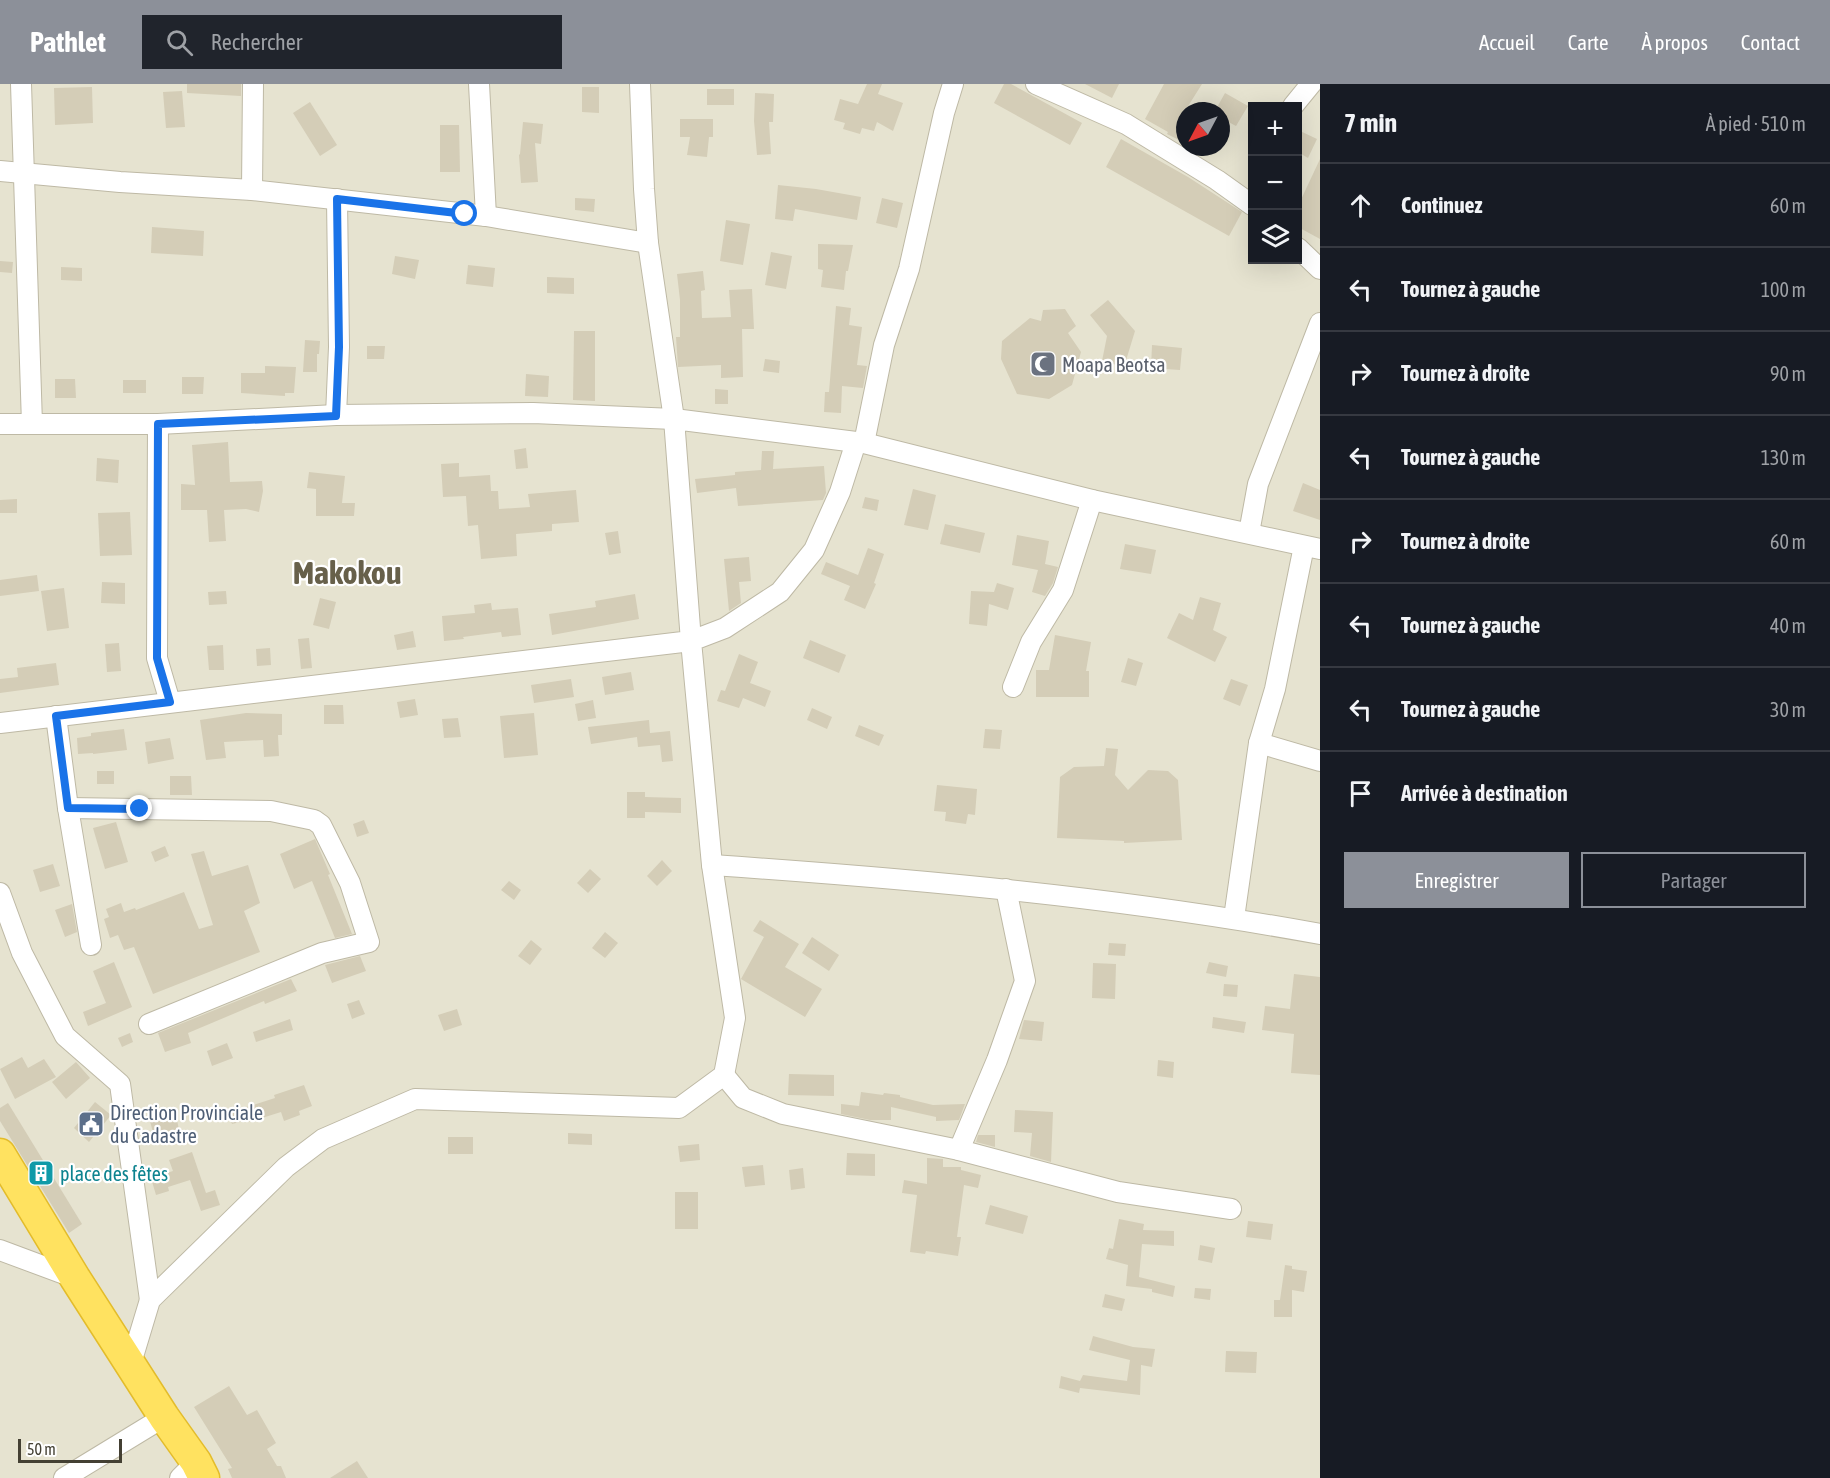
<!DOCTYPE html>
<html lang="fr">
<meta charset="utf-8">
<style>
body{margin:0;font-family:"Asap Condensed",sans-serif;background:#20242c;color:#f1f3f6}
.controls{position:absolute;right:18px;top:18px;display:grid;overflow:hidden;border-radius:0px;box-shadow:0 6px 24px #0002}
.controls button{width:54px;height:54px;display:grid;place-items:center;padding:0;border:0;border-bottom:2px solid #363941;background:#171b24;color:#f1f3f6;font:30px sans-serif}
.compass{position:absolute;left:1176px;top:18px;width:54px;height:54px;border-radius:50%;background:#171b24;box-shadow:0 6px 24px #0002;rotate:229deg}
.scale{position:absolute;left:18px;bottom:15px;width:104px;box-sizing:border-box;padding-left:6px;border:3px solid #444033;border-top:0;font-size:16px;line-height:21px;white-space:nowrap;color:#444033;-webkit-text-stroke:4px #fff;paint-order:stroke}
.stop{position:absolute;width:18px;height:18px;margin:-14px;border:4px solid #1a73e8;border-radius:50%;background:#fff}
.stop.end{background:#1a73e8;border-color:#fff;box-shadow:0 2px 6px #0008}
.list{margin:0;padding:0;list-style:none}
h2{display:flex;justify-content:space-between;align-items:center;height:78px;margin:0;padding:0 24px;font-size:26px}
h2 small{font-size:20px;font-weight:400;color:#9ea1a6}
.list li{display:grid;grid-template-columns:39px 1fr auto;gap:18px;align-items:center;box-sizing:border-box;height:84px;padding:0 24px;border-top:2px solid #363941}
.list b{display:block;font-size:22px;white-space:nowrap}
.list em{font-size:20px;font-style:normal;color:#9ea1a6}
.actions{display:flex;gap:12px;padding:18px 24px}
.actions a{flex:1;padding:14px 0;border:2px solid #8c9099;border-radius:0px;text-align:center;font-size:21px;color:#8c9099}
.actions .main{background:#8c9099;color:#fff}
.icon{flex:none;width:33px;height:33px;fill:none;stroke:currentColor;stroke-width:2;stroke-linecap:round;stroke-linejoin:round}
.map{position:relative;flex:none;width:1320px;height:1394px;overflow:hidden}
header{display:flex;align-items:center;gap:36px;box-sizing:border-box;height:84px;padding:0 30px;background:#8c9099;color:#fff}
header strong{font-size:28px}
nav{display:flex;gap:33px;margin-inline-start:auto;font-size:21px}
.search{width:420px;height:54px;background:#20242c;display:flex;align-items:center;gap:15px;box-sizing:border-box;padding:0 21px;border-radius:0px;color:#9ea1a6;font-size:22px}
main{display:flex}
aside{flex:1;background:#171b24}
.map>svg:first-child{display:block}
.residential{fill:#e6e3d0;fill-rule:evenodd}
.building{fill:#d4cdb7}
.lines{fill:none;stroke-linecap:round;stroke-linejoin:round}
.minor-casing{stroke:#beb9a5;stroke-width:22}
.highway-casing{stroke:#e3bc2b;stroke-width:33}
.minor{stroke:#fff;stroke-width:20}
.highway{stroke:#ffe260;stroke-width:30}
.route{stroke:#1a73e8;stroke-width:8}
.labels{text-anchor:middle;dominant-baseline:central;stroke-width:4.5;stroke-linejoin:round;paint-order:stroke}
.worship-label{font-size:20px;fill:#5b616d;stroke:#fff;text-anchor:start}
.service-label{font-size:20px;fill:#4e5e75;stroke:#fff;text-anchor:start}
.culture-label{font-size:20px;fill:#0d838f;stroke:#fff;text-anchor:start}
.town-label{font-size:32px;font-weight:bold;fill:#67604a;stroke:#fff}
</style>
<header>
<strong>Pathlet</strong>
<div class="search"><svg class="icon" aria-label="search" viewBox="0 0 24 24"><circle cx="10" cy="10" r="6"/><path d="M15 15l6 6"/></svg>Rechercher</div>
<nav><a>Accueil</a><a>Carte</a><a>À propos</a><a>Contact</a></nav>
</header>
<main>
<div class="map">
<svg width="1320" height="1394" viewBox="0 0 1320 1394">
<rect width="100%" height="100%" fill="#f2f0e2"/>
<path class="residential" d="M0,0H1320V1394H0ZM1252,22H1298V176H1252ZM1185,27H1221V63H1185Z"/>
<g class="building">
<path d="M187,0H241V12L187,9Z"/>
<path d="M867,0H882L878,10L903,19L893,47L877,38L874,47L862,44L860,50L843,45L845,39L834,36L840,15L858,20Z"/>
<path d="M1004,0H1011L1082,39L1070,61L994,19Z"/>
<path d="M1085,0H1119L1112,14Z"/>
<path d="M1164,0H1202L1185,27V49L1181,57L1167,50L1168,48L1145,35Z"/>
<path d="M92,3L93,39L55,41L54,4Z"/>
<path d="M582,3H599V29L582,28Z"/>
<rect x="707" y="5" width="27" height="16"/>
<path d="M182,7L185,43L166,44L163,8Z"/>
<path d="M755,9L774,10L773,38H769L771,70L757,71L754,37Z"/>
<path d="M1225,9L1248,22L1236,42L1221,34V27H1215Z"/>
<path d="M310,18L337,61L320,72L293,29Z"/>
<path d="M680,35H713V53H709L707,73L687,71L690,53H680Z"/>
<path d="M523,38L543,40L541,60L535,59L538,98L521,99L519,71L520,70Z"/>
<path d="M440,41H459L460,88H440Z"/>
<path d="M1298,46L1317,55L1308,74L1298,68Z"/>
<path d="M1121,55L1188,93L1242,128L1229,152L1106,83Z"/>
<path d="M1320,75V155L1298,143V122Z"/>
<path d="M778,101L816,105L861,113L857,136L795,125L793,137L775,135Z"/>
<path d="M575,114L595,115L594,128L575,126Z"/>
<path d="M882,114L903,119L897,144L876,139Z"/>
<path d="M726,136L750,140L743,181L720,177Z"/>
<path d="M152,143L204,147L203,172L151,169Z"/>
<path d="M818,160L853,161L848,187H846L844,206L821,203L823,186L818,185Z"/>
<path d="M771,168L792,172L786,205L765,201Z"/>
<path d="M395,172L419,176L415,195L392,190Z"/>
<path d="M0,177L13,178L12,189L0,188Z"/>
<path d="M468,181L495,184L493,203L466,200Z"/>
<path d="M61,183L82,184V197L61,196Z"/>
<path d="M703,187L705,206L701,207L702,234L731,233L729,206L752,205L754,245H742L743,293L721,294V281L678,283L676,253H680V216L677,190Z"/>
<path d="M547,193L574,194V210L547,209Z"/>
<path d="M1108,216L1135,247L1124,283L1102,277L1107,252L1090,231Z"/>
<path d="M836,222L851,224L849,241L862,243L857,281L867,282L863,304L842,302L841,329L824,328L825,308H829Z"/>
<path d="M1065,225L1076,242L1068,249L1081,268L1072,301L1049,315L1017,310L1001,275L1002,257L1030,234L1041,237L1043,226Z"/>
<path d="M574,247H595V317L573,316Z"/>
<path d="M305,256L320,257L319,270H317V288H303Z"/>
<path d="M1152,261L1182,264L1180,286L1151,284Z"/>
<path d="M367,262H385L384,275H367Z"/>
<path d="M765,275L780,277L779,289L763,287Z"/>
<path d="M265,282L296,283L294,309H285V312L241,309V289H265Z"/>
<path d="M526,290L549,292L548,313L525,312Z"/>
<path d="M182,293H204L203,310H182Z"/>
<path d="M55,295H75L76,314H55Z"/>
<rect x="123" y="296" width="23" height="13"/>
<path d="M715,305L728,306V320H715Z"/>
<path d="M228,358L230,398L262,397L263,407L259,428L246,425L224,426L226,457L209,458L207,426H181V400L195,401L192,361Z"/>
<path d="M526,364L528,384L516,385L514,366Z"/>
<path d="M762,367H774L773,385L824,382L826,409L823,416L738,422L736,404L697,409L695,395L735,391V388L761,386Z"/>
<path d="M97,374L119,376L118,399L96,397Z"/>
<path d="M459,379V393L490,391L491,407H498L499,425L530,423L528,410L576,406L579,438L552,440V447L516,450L517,472L481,475L478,441L468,442L466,412L443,413L441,380Z"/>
<path d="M309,388L345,392L342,419H355L354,432H316V405L307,404Z"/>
<path d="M1303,399L1320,406V436L1293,427Z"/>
<path d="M913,405L936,411L928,446L904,441Z"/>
<path d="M865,413L879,416L877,427L862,424Z"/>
<path d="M17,415V429H0V416Z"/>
<path d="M130,428L132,471L100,472L98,429Z"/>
<path d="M945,440L985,449L980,469L940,460Z"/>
<path d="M618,447L621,469L609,471L605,449Z"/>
<path d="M1017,451L1049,457L1045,480L1058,483L1053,499L1045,512L1032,508L1038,486L1012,481Z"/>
<path d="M1125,460L1156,466L1151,490L1120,485Z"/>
<path d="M868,464L884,470L874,499L876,500L865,525L844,516L850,502L821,490L826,478L858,491Z"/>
<path d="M749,473L751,497L739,498L741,519L729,527L724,475Z"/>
<path d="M37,491L39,507L0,512V496Z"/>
<path d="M102,498L125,499V520L101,519Z"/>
<path d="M997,499L1014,504L1008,526L989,520L987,542L969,540L971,507L994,508Z"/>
<path d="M64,504L69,544L47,547L41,507Z"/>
<path d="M226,507L227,520L209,521L208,508Z"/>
<path d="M635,510L639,535L552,551L549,530L596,523L595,517Z"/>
<path d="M1200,513L1221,519L1213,546L1227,553L1215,578L1167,554L1179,529L1193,536Z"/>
<path d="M320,514L336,518L329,545L313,541Z"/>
<path d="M491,519L492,526L518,524L521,551L502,553L501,548L463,553L464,555L444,557L442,532L475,529L474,521Z"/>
<path d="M413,547L416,563L397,566L394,551Z"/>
<path d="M1055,551L1091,558L1086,587H1089V613H1036V586H1049Z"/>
<path d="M309,554L312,584L301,585L298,555Z"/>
<path d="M810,556L846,571L839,589L803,574Z"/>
<path d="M119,559L121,587L107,588L105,560Z"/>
<path d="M223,561L224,586H209L207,562Z"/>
<path d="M270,564L271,581L257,582L256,565Z"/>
<path d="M739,570L758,578L750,599L771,607L765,623L743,614L739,624L717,617L721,606L725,607Z"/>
<path d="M1128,574L1143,579L1136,602L1121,598Z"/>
<path d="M56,579L59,601L0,609V595L18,593L17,584Z"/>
<path d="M631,588L634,606L605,611L602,593Z"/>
<path d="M571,595L574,613L534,619L531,601Z"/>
<path d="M1231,595L1248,601L1240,622L1223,615Z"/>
<path d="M415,615L418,631L400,634L397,618Z"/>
<path d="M593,616L596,634L578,637L575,620Z"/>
<path d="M324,621H343L344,640H324Z"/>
<path d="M812,624L832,633L827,645L807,636Z"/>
<path d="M246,629L282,630V651H278L279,672L264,673L263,656L224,658L226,674L206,676L200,636Z"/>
<path d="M534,629L538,671L504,674L500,632Z"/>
<path d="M458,634L461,653L444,654L442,635Z"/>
<path d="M649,636L650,649L670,647L673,677L662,678L660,661L638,663L637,653L591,660L588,643Z"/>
<path d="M859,641L884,651L879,662L855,652Z"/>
<path d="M124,645L127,666L93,670V669L78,670L77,654L91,652V649Z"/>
<path d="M985,645L1002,646L1000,665L983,664Z"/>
<path d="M170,654L174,675L148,680L145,658Z"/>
<path d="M1106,664L1118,665L1115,691L1128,706L1148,686L1168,687L1178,696L1182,756L1124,759V757L1057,754L1060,693L1074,683L1104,682Z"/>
<rect x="97" y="687" width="17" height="13"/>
<path d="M170,692H191L192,711H170Z"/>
<path d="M937,701L977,705L975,731L968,730L966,740L945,737L946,728L934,727Z"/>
<path d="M627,708H645V713L681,714V729L645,728V734H627Z"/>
<path d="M364,736L369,749L357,753L353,740Z"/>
<path d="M116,738L128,778L105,785L93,744Z"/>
<path d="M315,755L330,790L328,791L352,850L335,854L312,797L294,805L280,770Z"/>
<path d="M165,762L169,772L155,778L151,768Z"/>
<path d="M204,767L212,792L248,781L260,819L244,827L260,868L153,910L134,863L124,866L118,851L110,854L104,835L109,833L106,825L121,819L124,828L135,824L136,826L184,808L199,845L213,841L191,770Z"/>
<path d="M662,776L672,787L657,802L647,792Z"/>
<path d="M53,780L60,802L40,808L33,786Z"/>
<path d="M590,785L601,795L588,809L577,799Z"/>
<path d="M509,797L521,806L514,816L501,806Z"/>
<path d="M72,820L77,848L65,853L55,826Z"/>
<path d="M760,836L799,860L785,883L822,905L805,933L741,895L764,853L753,847Z"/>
<path d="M605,848L618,859L605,874L592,864Z"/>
<path d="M812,853L839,871L829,887L802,869Z"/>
<path d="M531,856L542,865L530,881L518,872Z"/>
<path d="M1109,859L1126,860L1125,872L1108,871Z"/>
<path d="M360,872L366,887L332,899L325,881Z"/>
<path d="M114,878L132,923L88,942L83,928L106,919L93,887Z"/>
<path d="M1209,878L1228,882L1226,893L1206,889Z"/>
<path d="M1093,879L1116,880L1115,915L1092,914Z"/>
<path d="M1294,890L1320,893V991L1291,989L1294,950L1262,946L1265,922L1290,925Z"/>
<path d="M291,895L297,907L265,920L264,917L188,949L191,959L165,968L158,949Z"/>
<path d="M1224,900L1238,901L1237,913L1223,912Z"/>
<path d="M359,916L365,930L352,935L347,920Z"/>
<path d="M457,925L462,941L444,947L438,931Z"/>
<path d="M1213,933L1246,938L1244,949L1212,944Z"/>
<path d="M290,935L293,946L256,958L253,948Z"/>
<path d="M1024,936L1044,938L1042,957L1019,955Z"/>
<path d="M130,949L133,958L122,963L118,954Z"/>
<path d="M227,959L233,974L212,982L207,967Z"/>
<path d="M22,973L28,984L44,975L56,993L15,1015L0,985Z"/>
<path d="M1158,976L1174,978L1173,994L1157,992Z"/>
<path d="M76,978L90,994L66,1015L52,998Z"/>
<path d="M789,990L834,991V1012L788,1011Z"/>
<path d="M304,1001L312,1022L299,1027L300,1031L284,1037L281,1028L249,1038L248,1036L232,1040L228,1029L275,1014L274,1011Z"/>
<path d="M861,1008L883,1011L884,1009L900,1011V1013L933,1021L965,1020L959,1036L936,1037V1033L891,1023V1036H870L841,1030V1020L859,1022Z"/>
<path d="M95,1018L111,1031L89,1058L74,1044Z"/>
<path d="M8,1019L82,1140L69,1149L0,1037V1024Z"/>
<path d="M1015,1026L1053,1028L1051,1078L1030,1072L1032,1049L1014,1048Z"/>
<path d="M176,1031L180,1051L155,1056L150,1037Z"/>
<path d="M568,1049L592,1050V1061L568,1060Z"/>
<path d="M978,1051H995V1063L976,1058Z"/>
<rect x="448" y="1053" width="25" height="17"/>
<path d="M699,1060L700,1076L680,1078L678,1062Z"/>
<path d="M192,1068L206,1109L215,1106L220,1121L201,1127L190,1096L168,1103L169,1107L156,1111L151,1094L173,1087L169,1076Z"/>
<path d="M847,1069L875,1070V1092L846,1091Z"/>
<path d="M927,1074L943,1075V1083H961V1086L981,1091L978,1104L964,1101L957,1153H961L958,1172L926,1167L925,1170L910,1168L917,1111L902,1109L904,1096L927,1100Z"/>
<path d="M763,1081L765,1101L745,1103L742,1083Z"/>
<path d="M803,1084L805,1104L791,1106L789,1086Z"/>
<rect x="675" y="1108" width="23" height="37"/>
<path d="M990,1121L1028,1132L1023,1150L985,1140Z"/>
<path d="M1119,1135L1144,1140L1143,1146L1174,1147V1162L1142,1160L1139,1193L1175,1202L1173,1213L1152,1208V1205L1126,1202L1128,1181L1106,1175L1109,1164L1113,1165Z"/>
<path d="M1248,1137L1273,1140L1271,1156L1246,1153Z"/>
<path d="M1200,1161L1215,1164L1212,1179L1198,1176Z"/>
<path d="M1285,1181L1292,1182V1185L1307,1187L1304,1208L1292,1206V1233H1274V1216H1280Z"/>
<path d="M1195,1204L1211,1205L1210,1216L1194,1214Z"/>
<path d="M1105,1210L1125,1215L1122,1227L1102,1223Z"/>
<path d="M1093,1252L1133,1263L1155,1265L1152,1283L1141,1281L1140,1311L1080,1304L1079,1309L1059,1304L1061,1292L1080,1297L1083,1291L1127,1297L1130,1276L1089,1266Z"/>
<path d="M1226,1267L1257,1268L1256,1289L1225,1288Z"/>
<path d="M229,1302L247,1331L257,1326L276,1359L267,1365L277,1382H281L286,1394H232L228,1385L232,1384L194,1323Z"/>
<path d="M357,1377L368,1394H330Z"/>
</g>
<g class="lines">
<g class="minor-casing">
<g id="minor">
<path d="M21,0L32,340"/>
<path d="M479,0L486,132"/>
<path d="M1036,0L1126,40L1217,96L1252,121"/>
<path d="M1293,22L1311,0"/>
<path d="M0,87L120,98L252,106L486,132L648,159"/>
<path d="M252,106L253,0"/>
<path d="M1298,164L1320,185"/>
<path d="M336,331L339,263L337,115"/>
<path d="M0,340H158L336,331L533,329L674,335L648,159L644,105L640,0"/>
<path d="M158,340L157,574L170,618"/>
<path d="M864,359L884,261L909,185L944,29L953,0"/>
<path d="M1249,449L1258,400L1320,239"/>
<path d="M1013,603L1031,558L1063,506L1092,416"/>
<path d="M56,632L68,724L91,861"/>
<path d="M0,639L691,557L674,335L864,359L1092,416L1320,465"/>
<path d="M1259,659L1320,677"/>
<path d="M68,724L271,727L314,736L321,741L350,799L369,858L322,869L149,940"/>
<path d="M712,781C916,795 1118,813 1320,850"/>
<path d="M0,809L22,869L65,952L120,1000L150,1216"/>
<path d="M1234,834L1259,659L1275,605L1304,462"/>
<path d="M724,991L743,1014L783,1030L959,1066L1118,1108L1231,1125"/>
<path d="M959,1066L997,976L1025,897L1006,805"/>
<path d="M0,1166L75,1194"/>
<path d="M131,1279L150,1216L286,1083L323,1055L415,1015L679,1024L724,991L735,934L712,781L691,557L725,544L780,508L814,466L840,408L856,358"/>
<path d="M64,1394L164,1333"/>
<path d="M180,1394L196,1378"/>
</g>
</g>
<g class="highway-casing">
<path id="highway" d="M0,1070L75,1194L164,1333L196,1378L204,1394"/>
</g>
<use href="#minor" class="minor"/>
<use href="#highway" class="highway"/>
</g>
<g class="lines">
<path class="route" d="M140,725L68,724L56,632L170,618L157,574L158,340L336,332L339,263L337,115L465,130"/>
</g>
<defs>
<g id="mosque-square" transform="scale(1.35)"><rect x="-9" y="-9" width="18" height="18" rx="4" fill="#6b7280" stroke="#fff"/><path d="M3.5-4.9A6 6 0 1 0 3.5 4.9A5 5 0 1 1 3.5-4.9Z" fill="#fff"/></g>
<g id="civic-square" transform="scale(1.35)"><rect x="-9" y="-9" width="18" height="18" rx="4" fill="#5c6f8a" stroke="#fff"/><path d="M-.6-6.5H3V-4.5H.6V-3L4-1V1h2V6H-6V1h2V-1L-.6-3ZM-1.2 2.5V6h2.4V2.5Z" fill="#fff"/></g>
<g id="building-square" transform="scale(1.35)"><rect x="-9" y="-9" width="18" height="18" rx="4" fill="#0f9aa8" stroke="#fff"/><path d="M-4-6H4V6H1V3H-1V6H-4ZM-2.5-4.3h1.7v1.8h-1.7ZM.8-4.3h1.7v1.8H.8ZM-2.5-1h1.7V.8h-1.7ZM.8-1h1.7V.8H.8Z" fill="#fff"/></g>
</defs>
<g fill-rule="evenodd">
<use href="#mosque-square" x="1043" y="280"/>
<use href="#civic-square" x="91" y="1040"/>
<use href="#building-square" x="41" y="1089"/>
</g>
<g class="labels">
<g class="worship-label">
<text x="1062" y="280">Moapa Beotsa</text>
</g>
<g class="service-label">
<text x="110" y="1028">Direction Provinciale<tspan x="110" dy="23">du Cadastre</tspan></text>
</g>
<g class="culture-label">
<text x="60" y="1089">place des fêtes</text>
</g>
<g class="town-label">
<text x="347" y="488">Makokou</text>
</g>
</g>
</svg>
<div class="controls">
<button>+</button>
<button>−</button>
<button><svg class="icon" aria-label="layers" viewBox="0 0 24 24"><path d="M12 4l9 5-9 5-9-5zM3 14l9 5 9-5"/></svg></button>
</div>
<svg class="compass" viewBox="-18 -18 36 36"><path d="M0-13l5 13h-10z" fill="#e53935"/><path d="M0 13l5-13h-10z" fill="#9ea1a6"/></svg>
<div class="scale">50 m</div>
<div class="stop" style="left:465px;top:130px"></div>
<div class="stop end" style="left:140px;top:725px"></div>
</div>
<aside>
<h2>7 min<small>À pied · 510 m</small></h2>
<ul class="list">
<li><svg class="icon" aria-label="ahead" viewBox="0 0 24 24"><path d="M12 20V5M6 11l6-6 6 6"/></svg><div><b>Continuez</b></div><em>60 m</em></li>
<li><svg class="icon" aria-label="left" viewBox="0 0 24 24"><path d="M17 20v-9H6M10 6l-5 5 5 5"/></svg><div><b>Tournez à gauche</b></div><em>100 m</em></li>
<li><svg class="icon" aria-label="right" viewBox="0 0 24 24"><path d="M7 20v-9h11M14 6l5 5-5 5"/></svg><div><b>Tournez à droite</b></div><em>90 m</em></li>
<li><svg class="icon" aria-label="left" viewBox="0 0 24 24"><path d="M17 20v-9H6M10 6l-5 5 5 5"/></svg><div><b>Tournez à gauche</b></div><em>130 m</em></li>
<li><svg class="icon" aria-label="right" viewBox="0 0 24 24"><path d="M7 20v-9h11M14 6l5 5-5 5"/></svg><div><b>Tournez à droite</b></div><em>60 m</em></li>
<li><svg class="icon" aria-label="left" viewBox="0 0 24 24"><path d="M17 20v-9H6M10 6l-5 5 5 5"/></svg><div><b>Tournez à gauche</b></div><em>40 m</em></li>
<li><svg class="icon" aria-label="left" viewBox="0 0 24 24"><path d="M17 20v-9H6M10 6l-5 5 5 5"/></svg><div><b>Tournez à gauche</b></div><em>30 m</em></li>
<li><svg class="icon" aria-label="arrive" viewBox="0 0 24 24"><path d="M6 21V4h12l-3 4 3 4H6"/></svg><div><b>Arrivée à destination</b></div></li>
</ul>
<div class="actions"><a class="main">Enregistrer</a><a>Partager</a></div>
</aside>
</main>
